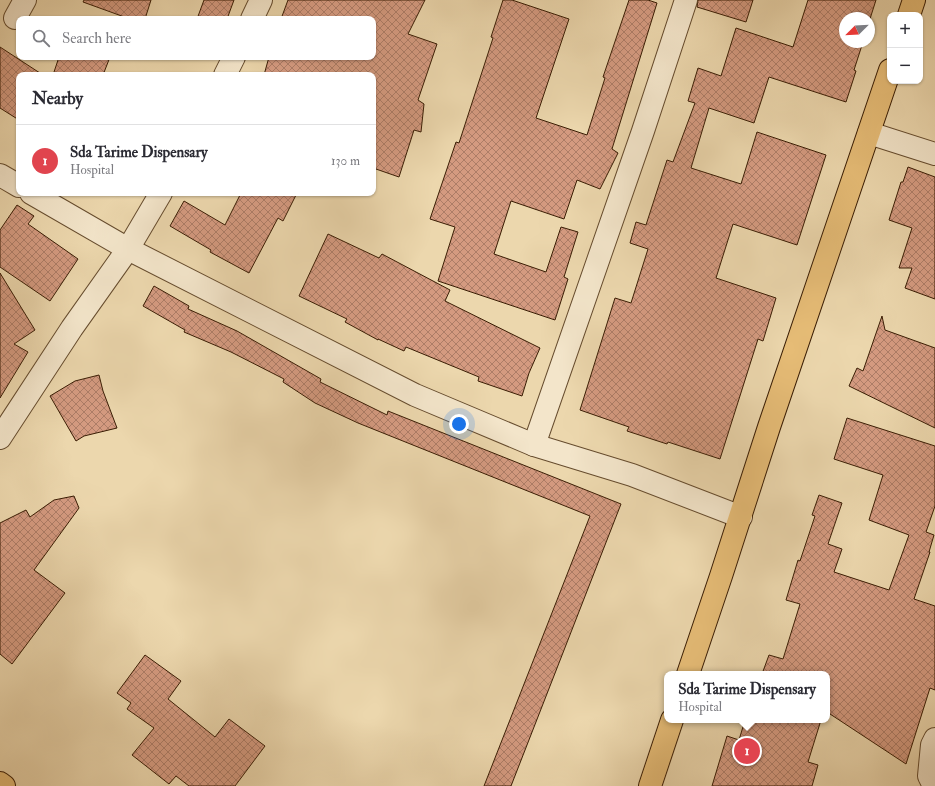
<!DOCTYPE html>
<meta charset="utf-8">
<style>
body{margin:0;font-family:"IM FELL Double Pica",serif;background:#f2f2f3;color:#2b2b33}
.controls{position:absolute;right:12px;top:12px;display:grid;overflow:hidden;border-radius:8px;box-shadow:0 1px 3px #0004}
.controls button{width:36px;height:36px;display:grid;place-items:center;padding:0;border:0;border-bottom:1px solid #e1e1e2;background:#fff;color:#2b2b33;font:20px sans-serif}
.compass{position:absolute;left:839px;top:12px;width:36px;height:36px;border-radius:50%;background:#fff;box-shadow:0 1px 3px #0004;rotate:246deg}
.you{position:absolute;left:459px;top:424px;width:14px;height:14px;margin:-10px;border:3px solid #fff;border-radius:50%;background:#1a73e8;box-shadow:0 0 0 6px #1a73e833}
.badge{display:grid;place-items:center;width:26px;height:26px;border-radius:50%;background:#b45309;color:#fff;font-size:13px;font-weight:700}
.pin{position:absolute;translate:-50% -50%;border:2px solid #fff;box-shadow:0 1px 4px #0006}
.popup{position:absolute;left:664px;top:671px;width:166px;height:52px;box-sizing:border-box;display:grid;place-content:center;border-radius:8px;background:#fff;filter:drop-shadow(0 1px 3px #0005);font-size:13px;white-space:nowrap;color:#7c7c81}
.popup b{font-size:15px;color:#2b2b33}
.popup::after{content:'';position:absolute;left:50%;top:100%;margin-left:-8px;border:8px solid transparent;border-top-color:#fff}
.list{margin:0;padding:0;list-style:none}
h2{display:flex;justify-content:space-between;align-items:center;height:52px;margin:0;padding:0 16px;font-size:17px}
h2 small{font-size:13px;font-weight:400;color:#7c7c81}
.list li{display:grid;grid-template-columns:26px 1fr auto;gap:12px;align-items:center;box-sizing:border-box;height:72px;padding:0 16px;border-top:1px solid #e1e1e2}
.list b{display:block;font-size:15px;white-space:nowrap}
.list p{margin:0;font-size:13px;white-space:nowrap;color:#7c7c81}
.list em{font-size:13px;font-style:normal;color:#7c7c81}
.icon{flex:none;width:22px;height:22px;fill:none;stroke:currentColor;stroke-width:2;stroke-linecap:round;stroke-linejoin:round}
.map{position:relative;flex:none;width:935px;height:786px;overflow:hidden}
.search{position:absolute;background:#fff;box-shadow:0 1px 3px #0004;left:16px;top:16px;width:360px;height:44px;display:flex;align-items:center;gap:10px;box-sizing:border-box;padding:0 14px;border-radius:8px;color:#7c7c81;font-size:15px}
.panel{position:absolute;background:#fff;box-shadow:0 1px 3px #0004;left:16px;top:72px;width:360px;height:124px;border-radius:8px}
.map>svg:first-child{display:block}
.building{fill:url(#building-cross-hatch);stroke:#3a1d04}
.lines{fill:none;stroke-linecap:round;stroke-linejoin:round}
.minor-casing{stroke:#664c2e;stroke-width:24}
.major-casing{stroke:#3a1d04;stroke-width:24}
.minor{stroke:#f3e5ca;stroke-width:22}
.major{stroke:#e6bc76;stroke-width:22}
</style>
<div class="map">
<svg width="935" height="786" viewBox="0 0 935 786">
<defs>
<pattern id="building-cross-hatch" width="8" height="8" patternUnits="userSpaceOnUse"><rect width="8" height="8" fill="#d49a80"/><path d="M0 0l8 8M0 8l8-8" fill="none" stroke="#ad7d67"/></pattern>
</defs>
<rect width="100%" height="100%" fill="#ecd7ad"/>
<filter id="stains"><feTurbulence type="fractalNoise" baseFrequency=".005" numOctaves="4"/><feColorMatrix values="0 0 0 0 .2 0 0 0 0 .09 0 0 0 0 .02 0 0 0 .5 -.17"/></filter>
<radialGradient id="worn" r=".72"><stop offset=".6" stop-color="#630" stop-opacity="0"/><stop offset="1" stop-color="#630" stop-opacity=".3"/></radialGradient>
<g class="building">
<path d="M84,0H151L145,19H130L83,2Z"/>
<path d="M204,0H234L227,19H197Z"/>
<path d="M288,0H425L408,34L437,44L418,100L424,104L421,132L414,130L399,177L373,168V75H264L269,57H373V19H281Z"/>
<path d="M503,0H512L569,19L536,118L587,135L605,78L603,77L629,0H648L657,3L612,149L618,153L600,189L577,180L564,219L511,201L494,254L546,272L561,227L578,232L564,277L568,279L555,320L438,281L455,227L430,219L456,142L459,143L493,38L491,37Z"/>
<path d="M698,0H753L746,22L697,7Z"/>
<path d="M808,0H876L869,22V18H845V42H863L854,70L856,71L846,102L769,77L754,123L709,108L691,168L741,184L757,132L826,155L797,245L733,224L716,278L776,298L763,341L758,339L720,459L668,442L667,444L627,431L629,427L580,410L615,298L631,303L648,249L630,243L636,222L646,225L667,160L673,162L695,103L688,101L698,68L721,76L736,28L793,47Z"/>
<path d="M0,47L43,75H19V120L0,108Z"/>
<path d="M59,57H110L103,75H53Z"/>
<path d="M908,167L935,177V299L905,288L912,268H899L912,228L889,220L901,182H903Z"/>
<path d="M241,193H297L283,221L278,218L249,273L210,252L211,250L170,226L184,201L225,225Z"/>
<path d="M17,205L34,216L28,224L78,259L50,301L0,267V230Z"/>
<path d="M328,234L379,258L382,254L450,290L445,301L540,348L529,373L522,396L478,381L479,377L406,347L404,351L378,339V340L345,322L347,319L299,296Z"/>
<path d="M0,273L35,330L14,344L28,352L0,398Z"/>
<path d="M154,286L189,306L188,309L237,331L321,379L320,382L387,415L388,411L621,504L511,786H484L590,516L358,423L315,403L283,382L284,379L231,352L184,332L185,330L143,306Z"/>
<path d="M882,316L885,330L935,348V428L849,386L857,368L863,371Z"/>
<path d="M99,375L103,391L117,428L84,436L76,441L50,396L75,381Z"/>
<path d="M847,418L935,446V506L926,532L934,535L929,552H930L914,599L935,606V690L930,688L906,764L827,712V674H762L769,655L783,659L800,604L786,600L798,560L800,561L815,516L812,515L819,495L842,503L828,544L842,549L834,572L889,590L909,535L869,520L883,475L834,459Z"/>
<path d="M74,496L79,508L34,570L65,593L12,664L0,654V523L26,510L30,517L54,500Z"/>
<path d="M145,655L181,681L168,699L215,737L229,719L265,746L235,786H189L176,776L169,784L132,755L154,728L127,709L131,703L117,693Z"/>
<path d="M745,720H821L808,762L818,765L812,786H712L727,736L739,740Z"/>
</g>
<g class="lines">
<g class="minor-casing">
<g id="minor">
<path d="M15,18L25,0"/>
<path d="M252,19L261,0"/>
<path d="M225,75L234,57"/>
<path d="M869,133L935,154"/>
<path d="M0,175L19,186"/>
<path d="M31,193L128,249L415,395L534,445L632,475L741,517"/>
<path d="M0,438L72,328L128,249L161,193"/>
<path d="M534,445L643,131L686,0"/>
<path d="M934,786L929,776L932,745L935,739"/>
</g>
</g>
<g class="major-casing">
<g id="major">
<path d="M909,15L914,0"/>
<path d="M688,674L721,576L769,427L890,70"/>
<path d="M0,783L4,786"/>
<path d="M650,786L672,720"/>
</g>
</g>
<use href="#minor" class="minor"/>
<use href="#major" class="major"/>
</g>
<rect width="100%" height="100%" filter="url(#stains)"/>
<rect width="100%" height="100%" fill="url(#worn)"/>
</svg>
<div class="controls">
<button>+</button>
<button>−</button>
</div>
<svg class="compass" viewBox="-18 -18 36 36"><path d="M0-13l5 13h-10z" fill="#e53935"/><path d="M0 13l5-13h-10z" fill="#7c7c81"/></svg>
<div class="you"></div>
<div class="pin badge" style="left:747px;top:751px;background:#e0444e">1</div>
<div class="popup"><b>Sda Tarime Dispensary</b>Hospital</div>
<div class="search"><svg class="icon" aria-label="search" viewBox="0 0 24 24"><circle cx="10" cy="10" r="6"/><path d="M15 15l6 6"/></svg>Search here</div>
<section class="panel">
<h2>Nearby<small></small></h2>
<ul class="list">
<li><span class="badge" style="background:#e0444e">1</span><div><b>Sda Tarime Dispensary</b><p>Hospital</p></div><em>130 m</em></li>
</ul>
</section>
</div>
